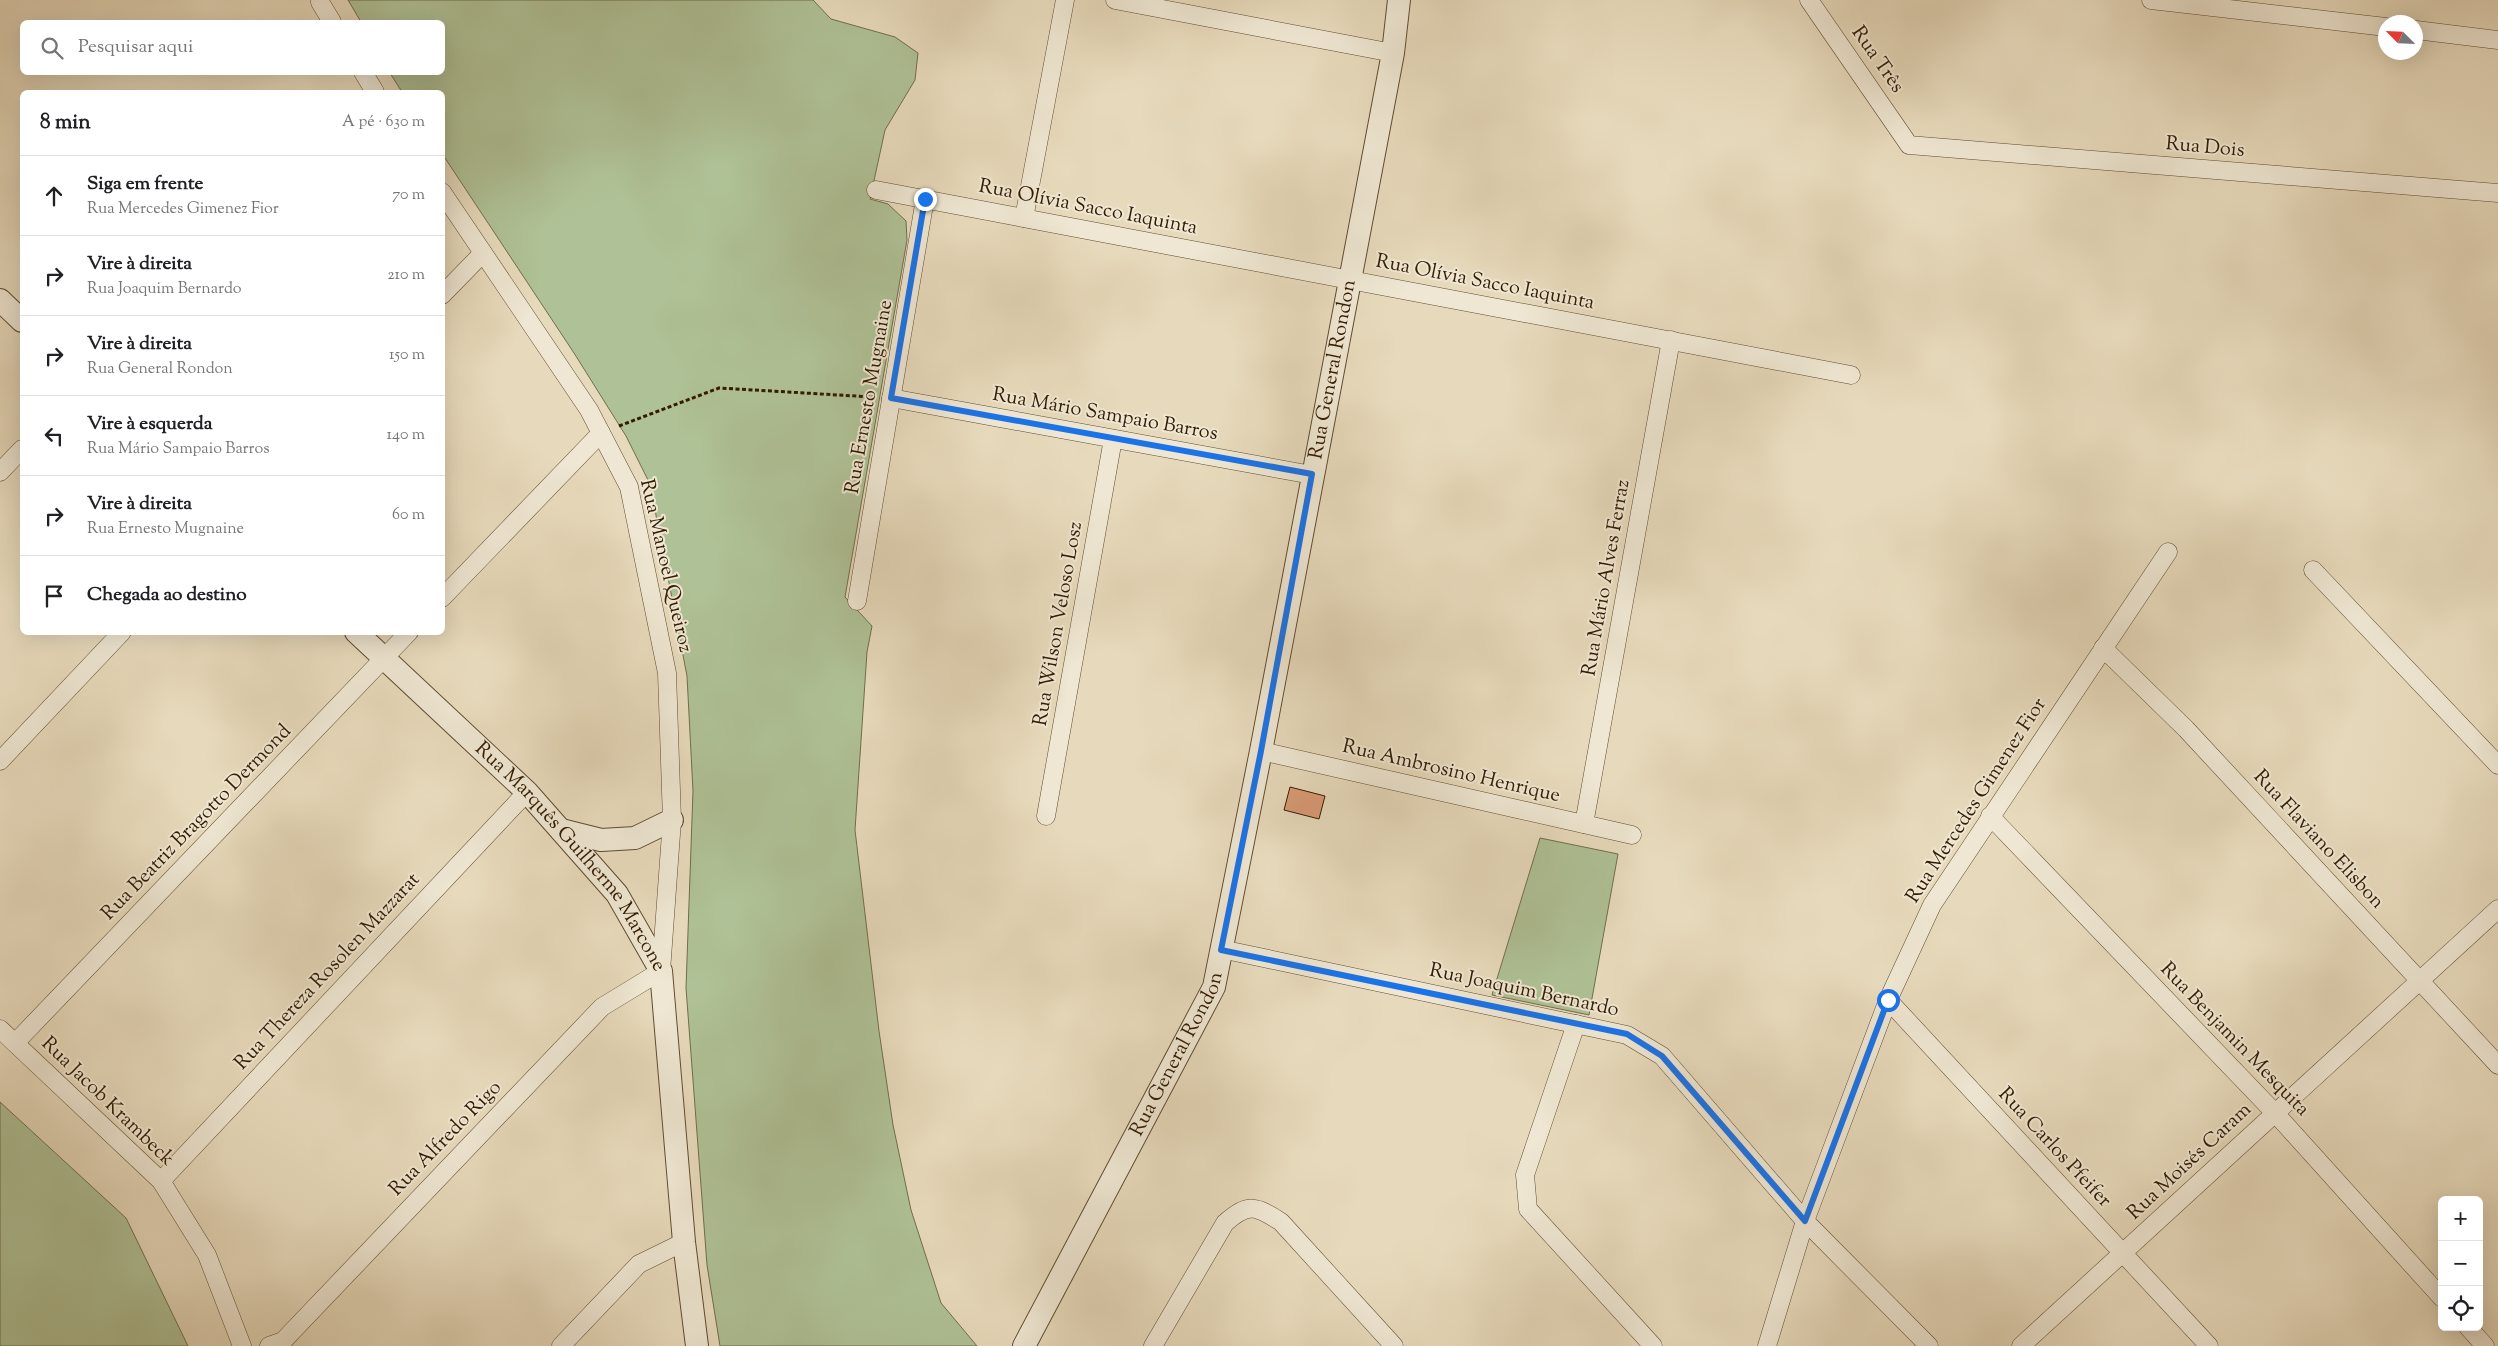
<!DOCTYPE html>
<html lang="pt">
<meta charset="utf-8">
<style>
body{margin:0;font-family:"Sorts Mill Goudy",serif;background:#f2f2f2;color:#202124}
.controls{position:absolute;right:15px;bottom:15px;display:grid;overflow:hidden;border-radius:8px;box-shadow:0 5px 20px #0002}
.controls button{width:45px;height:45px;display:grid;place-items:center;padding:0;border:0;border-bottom:1px solid #e0e0e0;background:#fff;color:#202124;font:25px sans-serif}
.compass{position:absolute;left:2378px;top:15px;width:45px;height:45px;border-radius:50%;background:#fff;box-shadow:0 5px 20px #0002;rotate:294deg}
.stop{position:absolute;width:15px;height:15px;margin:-11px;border:4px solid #1a73e8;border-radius:50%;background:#fff}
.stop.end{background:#1a73e8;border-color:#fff;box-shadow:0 1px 5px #0008}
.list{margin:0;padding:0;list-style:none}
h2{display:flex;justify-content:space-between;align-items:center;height:65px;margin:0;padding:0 20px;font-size:21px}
h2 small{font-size:16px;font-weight:400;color:#757577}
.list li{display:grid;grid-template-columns:32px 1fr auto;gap:15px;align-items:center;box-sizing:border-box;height:80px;padding:0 20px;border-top:1px solid #e0e0e0}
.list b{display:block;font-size:19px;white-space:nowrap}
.list p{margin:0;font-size:16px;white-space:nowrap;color:#757577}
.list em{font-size:16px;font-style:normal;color:#757577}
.icon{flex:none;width:28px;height:28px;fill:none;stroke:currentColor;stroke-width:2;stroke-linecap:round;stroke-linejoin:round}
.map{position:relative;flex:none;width:2498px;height:1346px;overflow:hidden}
.search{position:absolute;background:#fff;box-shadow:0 5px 20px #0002;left:20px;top:20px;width:425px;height:55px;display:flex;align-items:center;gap:12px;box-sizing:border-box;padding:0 18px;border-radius:8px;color:#757577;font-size:19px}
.panel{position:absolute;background:#fff;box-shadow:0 5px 20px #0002;left:20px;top:90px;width:425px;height:545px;border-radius:8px}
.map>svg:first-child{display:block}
.green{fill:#afc196;stroke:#716e4c}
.building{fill:#da9b77;stroke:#331b01}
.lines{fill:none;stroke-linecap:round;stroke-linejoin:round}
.minor-casing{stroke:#604b30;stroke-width:19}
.tertiary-casing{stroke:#604b30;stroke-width:24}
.path{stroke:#331b01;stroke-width:3;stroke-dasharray:4 2.5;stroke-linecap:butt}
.minor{stroke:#efe7d3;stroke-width:18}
.tertiary{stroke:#efe7d3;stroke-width:22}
.route{stroke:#1a73e8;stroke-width:6}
.labels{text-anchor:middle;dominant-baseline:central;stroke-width:4;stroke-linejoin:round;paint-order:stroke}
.street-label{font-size:20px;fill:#331b01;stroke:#efe7d3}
</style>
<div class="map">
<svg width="2498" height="1346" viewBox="0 0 2498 1346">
<rect width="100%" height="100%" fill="#e7dabc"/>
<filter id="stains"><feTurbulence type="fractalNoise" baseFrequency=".004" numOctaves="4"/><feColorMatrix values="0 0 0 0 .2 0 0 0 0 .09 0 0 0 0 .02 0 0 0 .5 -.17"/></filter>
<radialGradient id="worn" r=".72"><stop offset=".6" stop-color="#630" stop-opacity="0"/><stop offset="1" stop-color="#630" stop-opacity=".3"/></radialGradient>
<g class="green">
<path d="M348,0H813L831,19L895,37L918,53L915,80L885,130L870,199L888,204L906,221L907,240L845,597L872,626L867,652L855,830L879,1031L893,1125L911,1210L941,1303L977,1346H720L707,1265L686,988L693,791L687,676L650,484L626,436L574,353L443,155L442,92H402L390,73L442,72V22H361Z"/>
<path d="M1540,838L1618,854L1589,1015L1492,995Z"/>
<path d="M0,1102L126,1218L188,1346H0Z"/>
</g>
<path class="building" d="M1290,787L1325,796L1319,819L1284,810Z"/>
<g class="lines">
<g class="minor-casing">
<g id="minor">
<path d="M1115,0L1393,53"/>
<path d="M1809,0L1909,145L2498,193"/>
<path d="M2151,0L2386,27"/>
<path d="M320,2L332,22"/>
<path d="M2416,30L2498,40"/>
<path d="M363,72L375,92"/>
<path d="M876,190L1851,375"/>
<path d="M1024,218L1065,0"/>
<path d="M442,295L483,253"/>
<path d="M891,398L1312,475"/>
<path d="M0,472L22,449"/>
<path d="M2313,570L2498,765"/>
<path d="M442,598L601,433"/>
<path d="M857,601L925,199"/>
<path d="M2103,648L2186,729L2498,1065"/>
<path d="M1261,751L1632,835"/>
<path d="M0,761L122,632"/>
<path d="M1046,816L1113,439"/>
<path d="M1990,816L2275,1113L2442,1298"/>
<path d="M1584,824L1671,340"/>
<path d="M1221,949L1627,1035L1662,1056L1805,1221L1929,1346"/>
<path d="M1888,1000L2209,1346"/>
<path d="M1576,1024L1525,1175L1528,1209L1653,1346"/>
<path d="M0,1029L161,1181L207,1255L242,1346"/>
<path d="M15,1043L409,632"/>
<path d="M161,1181L527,792"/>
<path d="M2468,1327L2485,1346"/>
<path d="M269,1346L283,1341L602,1007L661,971L672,820L667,673L629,487L589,410L442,192"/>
<path d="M561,1346L639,1264L684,1242"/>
<path d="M1153,1346L1225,1223C1249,1202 1256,1206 1281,1222L1394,1346"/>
<path d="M1767,1346L1805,1221L1888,1000L1932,905L2168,552"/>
<path d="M2021,1346L2498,909"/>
</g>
</g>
<g class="tertiary-casing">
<g id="tertiary">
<path d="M0,300L22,321"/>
<path id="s1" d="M356,632L527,792L617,894L661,971L684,1242L697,1346"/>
<path d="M561,830L601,840L635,838L672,820"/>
<path id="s2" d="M1024,1346L1214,987L1261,751L1393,53L1399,0"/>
</g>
</g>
<path class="path" d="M619,426L719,388L873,397"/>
<use href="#minor" class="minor"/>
<use href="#tertiary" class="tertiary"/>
</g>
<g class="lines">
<path class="route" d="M925,199L891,398L1312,474L1261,751L1221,950L1627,1034L1662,1056L1805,1221L1888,1000"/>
</g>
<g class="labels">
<g class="street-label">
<text transform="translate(1877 60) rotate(55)">Rua Três</text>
<text transform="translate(2205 148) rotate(5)">Rua Dois</text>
<text transform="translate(1088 208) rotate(11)">Rua Olívia Sacco Iaquinta</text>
<text transform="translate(1485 283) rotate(11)">Rua Olívia Sacco Iaquinta</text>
<text stroke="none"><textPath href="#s2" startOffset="1035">Rua General Rondon</textPath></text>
<text transform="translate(870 397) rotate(-80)">Rua Ernesto Mugnaine</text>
<text transform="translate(1105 415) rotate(10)">Rua Mário Sampaio Barros</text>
<text transform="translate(665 566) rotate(77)">Rua Manoel Queiroz</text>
<text transform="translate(1607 578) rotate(-80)">Rua Mário Alves Ferraz</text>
<text transform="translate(1059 624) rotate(-80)">Rua Wilson Veloso Losz</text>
<text transform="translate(1451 772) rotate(13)">Rua Ambrosino Henrique</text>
<text transform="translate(1977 801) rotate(-57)">Rua Mercedes Gimenez Fior</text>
<text transform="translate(197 823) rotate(-46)">Rua Beatriz Bragotto Dermond</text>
<text transform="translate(2318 840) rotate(47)">Rua Flaviano Elisbon</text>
<text stroke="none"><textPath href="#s1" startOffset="312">Rua Marquês Guilherme Marcone</textPath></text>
<text transform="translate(328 972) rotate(-47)">Rua Thereza Rosolen Mazzarat</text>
<text transform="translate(1524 991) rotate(12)">Rua Joaquim Bernardo</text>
<text transform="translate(2234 1040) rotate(46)">Rua Benjamin Mesquita</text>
<text stroke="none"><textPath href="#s2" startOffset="330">Rua General Rondon</textPath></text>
<text transform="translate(107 1102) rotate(44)">Rua Jacob Krambeck</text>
<text transform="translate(446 1139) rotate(-46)">Rua Alfredo Rigo</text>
<text transform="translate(2054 1148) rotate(47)">Rua Carlos Pfeifer</text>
<text transform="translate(2190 1162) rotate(-43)">Rua Moisés Caram</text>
</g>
</g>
<rect width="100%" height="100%" filter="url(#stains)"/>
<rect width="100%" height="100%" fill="url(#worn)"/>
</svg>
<div class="controls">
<button>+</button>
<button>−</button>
<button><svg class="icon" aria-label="locate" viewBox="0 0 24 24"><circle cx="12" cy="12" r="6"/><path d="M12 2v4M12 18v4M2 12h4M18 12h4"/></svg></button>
</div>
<svg class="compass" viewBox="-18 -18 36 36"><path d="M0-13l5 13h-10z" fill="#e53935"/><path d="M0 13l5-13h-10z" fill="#757577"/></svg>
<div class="stop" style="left:1888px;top:1000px"></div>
<div class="stop end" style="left:925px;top:199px"></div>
<div class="search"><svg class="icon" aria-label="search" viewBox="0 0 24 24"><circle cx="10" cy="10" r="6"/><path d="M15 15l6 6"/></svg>Pesquisar aqui</div>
<section class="panel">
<h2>8 min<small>A pé · 630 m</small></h2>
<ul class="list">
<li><svg class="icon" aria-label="ahead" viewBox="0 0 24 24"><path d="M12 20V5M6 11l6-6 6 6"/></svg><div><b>Siga em frente</b><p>Rua Mercedes Gimenez Fior</p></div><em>70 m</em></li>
<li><svg class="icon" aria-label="right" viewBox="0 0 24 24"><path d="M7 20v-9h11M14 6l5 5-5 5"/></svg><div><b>Vire à direita</b><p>Rua Joaquim Bernardo</p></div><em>210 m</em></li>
<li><svg class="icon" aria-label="right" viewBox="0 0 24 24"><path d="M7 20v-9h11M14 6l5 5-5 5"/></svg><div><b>Vire à direita</b><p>Rua General Rondon</p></div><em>150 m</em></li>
<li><svg class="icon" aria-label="left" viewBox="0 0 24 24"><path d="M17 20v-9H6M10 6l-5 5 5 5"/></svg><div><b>Vire à esquerda</b><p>Rua Mário Sampaio Barros</p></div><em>140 m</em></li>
<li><svg class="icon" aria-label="right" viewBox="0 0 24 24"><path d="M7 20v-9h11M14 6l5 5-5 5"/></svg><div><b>Vire à direita</b><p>Rua Ernesto Mugnaine</p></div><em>60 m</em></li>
<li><svg class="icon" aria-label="arrive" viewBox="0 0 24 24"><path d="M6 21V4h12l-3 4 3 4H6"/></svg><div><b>Chegada ao destino</b></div></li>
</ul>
</section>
</div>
